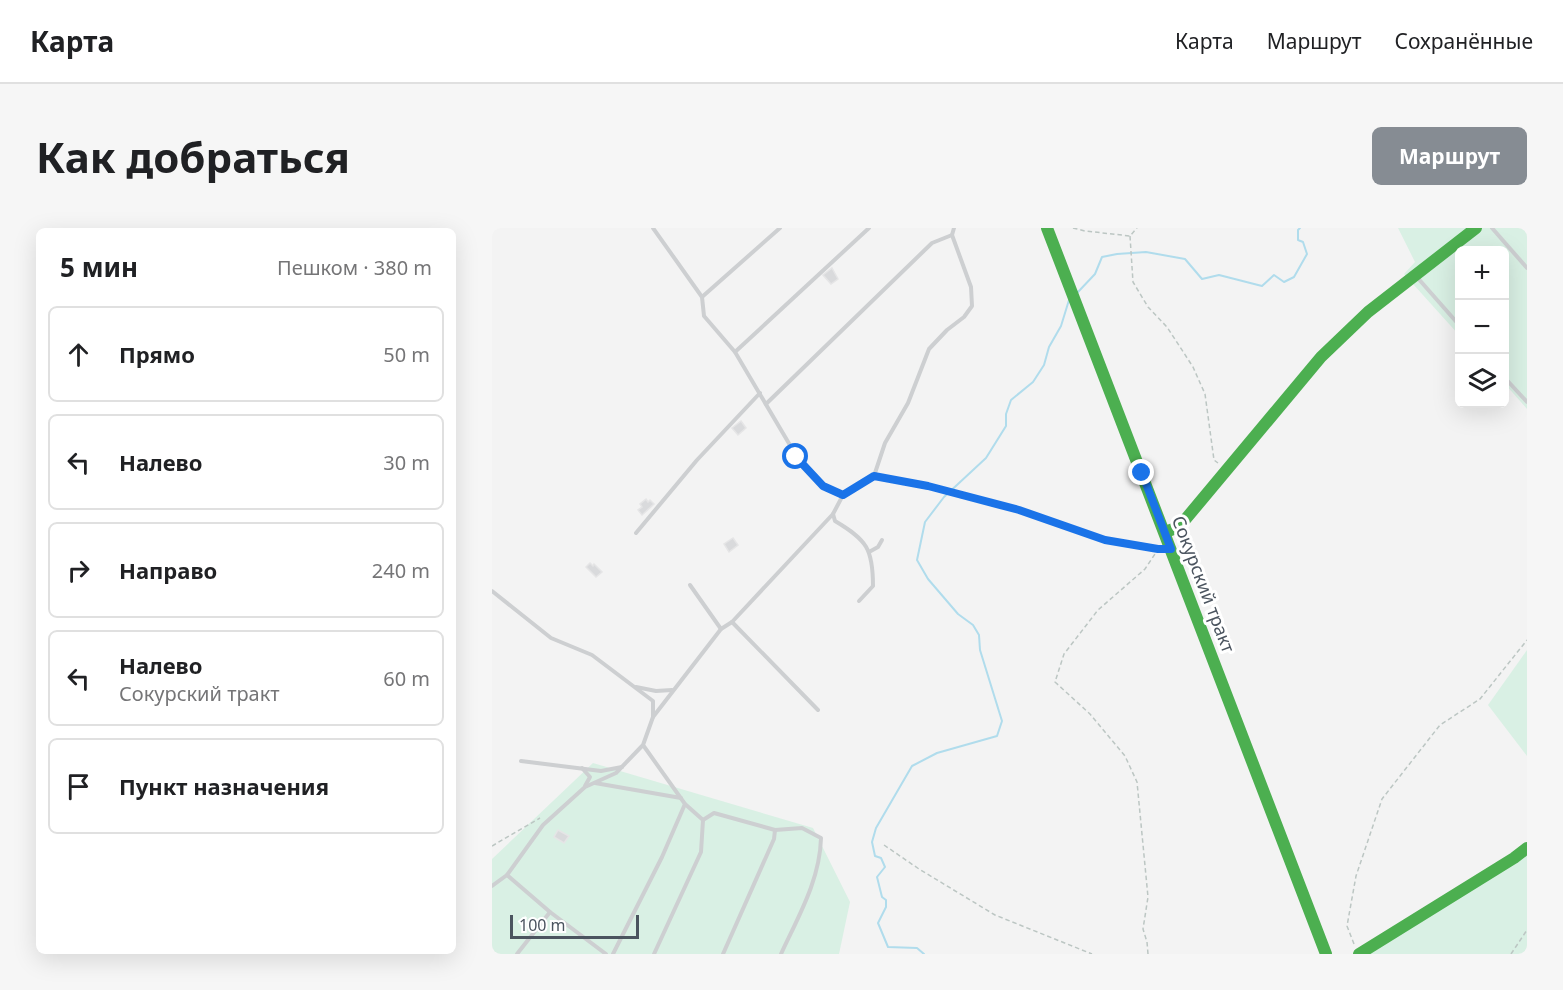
<!DOCTYPE html>
<html lang="ru">
<meta charset="utf-8">
<style>
body{margin:0;font-family:"Noto Sans",sans-serif;background:#f6f6f6;color:#202124}
.controls{position:absolute;right:18px;top:18px;display:grid;overflow:hidden;border-radius:9px;box-shadow:0 6px 24px #0002}
.controls button{width:54px;height:54px;display:grid;place-items:center;padding:0;border:0;border-bottom:2px solid #e0e0e0;background:#fff;color:#202124;font:30px sans-serif}
.scale{position:absolute;left:18px;bottom:15px;width:129px;box-sizing:border-box;padding-left:6px;border:3px solid #4b545f;border-top:0;font-size:16px;line-height:21px;white-space:nowrap;color:#4b545f;-webkit-text-stroke:4px #fff;paint-order:stroke}
.stop{position:absolute;width:18px;height:18px;margin:-14px;border:4px solid #1a73e8;border-radius:50%;background:#fff}
.stop.end{background:#1a73e8;border-color:#fff;box-shadow:0 2px 6px #0008}
.list{margin:0;padding:0;list-style:none}
h2{display:flex;justify-content:space-between;align-items:center;height:78px;margin:0;padding:0 24px;font-size:26px}
h2 small{font-size:20px;font-weight:400;color:#757577}
.list li{display:grid;grid-template-columns:39px 1fr auto;gap:18px;align-items:center;box-sizing:border-box;height:96px;margin:0 12px 12px;padding:0 12px;border:2px solid #e0e0e0;border-radius:9px}
.list b{display:block;font-size:22px;white-space:nowrap}
.list p{margin:0;font-size:20px;white-space:nowrap;color:#757577}
.list em{font-size:20px;font-style:normal;color:#757577}
.icon{flex:none;width:33px;height:33px;fill:none;stroke:currentColor;stroke-width:2;stroke-linecap:round;stroke-linejoin:round}
.map{position:relative;flex:none;width:1035px;height:726px;overflow:hidden;border-radius:9px}
header{display:flex;align-items:center;gap:36px;box-sizing:border-box;height:84px;padding:0 30px;background:#fff;border-bottom:2px solid #e0e0e0}
header strong{font-size:28px}
nav{display:flex;gap:33px;margin-inline-start:auto;font-size:21px}
.intro{display:flex;align-items:center;justify-content:space-between;box-sizing:border-box;height:144px;padding:0 36px}
h1{margin:0;font-size:42px}
.button{padding:15px 27px;border-radius:9px;background:#868c93;color:#fff;font-size:21px;font-weight:700}
main{display:flex;gap:36px;padding:0 36px}
aside{flex:1;background:#fff;border-radius:9px;box-shadow:0 6px 24px #0002}
.map>svg:first-child{display:block}
.green{fill:#d9f0e4}
.lines{fill:none;stroke-linecap:round;stroke-linejoin:round}
.stream{stroke:#b0dcec;stroke-width:2}
.building{fill:#d9dadc;stroke:#e5e5e6;stroke-width:1.5}
.path{stroke:#bcc6c3;stroke-width:1.5;stroke-dasharray:4.5 3;stroke-linecap:butt}
.lane{stroke:#cdcfd1;stroke-width:4}
.fast{stroke:#4caf50;stroke-width:12}
.route{stroke:#1a73e8;stroke-width:8}
.labels{text-anchor:middle;dominant-baseline:central;stroke-width:6;stroke-linejoin:round;paint-order:stroke}
.street-label{font-size:18px;fill:#4b545f;stroke:#fff}
</style>
<header>
<strong>Карта</strong>
<nav><a>Карта</a><a>Маршрут</a><a>Сохранённые</a></nav>
</header>
<div class="intro"><h1>Как добраться</h1><a class="button">Маршрут</a></div>
<main>
<aside>
<h2>5 мин<small>Пешком · 380 m</small></h2>
<ul class="list">
<li><svg class="icon" aria-label="ahead" viewBox="0 0 24 24"><path d="M12 20V5M6 11l6-6 6 6"/></svg><div><b>Прямо</b></div><em>50 m</em></li>
<li><svg class="icon" aria-label="left" viewBox="0 0 24 24"><path d="M17 20v-9H6M10 6l-5 5 5 5"/></svg><div><b>Налево</b></div><em>30 m</em></li>
<li><svg class="icon" aria-label="right" viewBox="0 0 24 24"><path d="M7 20v-9h11M14 6l5 5-5 5"/></svg><div><b>Направо</b></div><em>240 m</em></li>
<li><svg class="icon" aria-label="left" viewBox="0 0 24 24"><path d="M17 20v-9H6M10 6l-5 5 5 5"/></svg><div><b>Налево</b><p>Сокурский тракт</p></div><em>60 m</em></li>
<li><svg class="icon" aria-label="arrive" viewBox="0 0 24 24"><path d="M6 21V4h12l-3 4 3 4H6"/></svg><div><b>Пункт назначения</b></div></li>
</ul>
</aside>
<div class="map">
<svg width="1035" height="726" viewBox="0 0 1035 726">
<rect width="100%" height="100%" fill="#f3f3f3"/>
<g class="green">
<path d="M906,0H1035V181L1013,156L1012,22H968L967,107L912,46L923,34Z"/>
<path d="M1035,422V528L996,477Z"/>
<path d="M101,535L321,600L358,674L347,726H0V631Z"/>
<path d="M1035,627V726H875Z"/>
</g>
<g class="lines">
<g class="stream">
<path d="M586,64L603,46L610,29L625,26L654,24L693,31L710,51L727,47L770,58L782,47L792,54L802,49L815,26L811,14L806,12V2L808,0"/>
<path d="M432,726L425,720L396,719L386,695L394,679V672L390,669L385,649L393,639L389,630L383,628L380,614L384,600L420,538L445,525L505,508L510,493L488,422L487,407L481,397L466,386L436,351L425,332L433,294L452,269L494,230L514,198V186L519,172L541,154L552,137L557,119L569,98L577,72"/>
</g>
</g>
<g class="building">
<path d="M340,40L346,51L339,56L331,47Z"/>
<path d="M249,193L254,200L246,207L240,200Z"/>
<path d="M154,271L156,274L158,272L162,276L150,287L146,282L150,279L148,276Z"/>
<path d="M241,310L246,317L237,324L232,316Z"/>
<path d="M98,335L101,338L102,336L110,344L104,349L94,339Z"/>
<path d="M66,602L77,608L72,615L62,609Z"/>
</g>
<g class="lines">
<g class="path">
<path d="M581,0L593,3L638,8L645,0"/>
<path d="M638,8L641,54L656,79L675,99L701,139L713,166L722,232L726,235"/>
<path d="M392,617L427,641L503,687L600,726"/>
<path d="M0,618L48,590"/>
<path d="M862,716L855,698L864,648L890,571L948,497L988,471L1035,412"/>
<path d="M656,726L655,714L651,701L656,669L645,554L633,528L598,486L563,454L572,426L606,382L653,341L663,326"/>
<path d="M1019,726L1035,702"/>
</g>
<g class="lane">
<path d="M161,0L210,69L212,88L243,124L305,229L331,258L351,267"/>
<path d="M1000,0L1035,40"/>
<path d="M924,48L968,98"/>
<path d="M210,69L288,0"/>
<path d="M243,124L377,0"/>
<path d="M1012,149L1035,174"/>
<path d="M274,176L440,15L460,7"/>
<path d="M382,248L393,215L416,175L437,121L455,102L472,89L480,78L479,59L460,7L462,0"/>
<path d="M341,286L343,293C375,312 381,321 381,358L367,373"/>
<path d="M144,305L205,232L268,165"/>
<path d="M377,324L386,319L390,312"/>
<path d="M198,357L229,401"/>
<path d="M0,363L59,410L100,427L161,473V489"/>
<path d="M240,394L326,482"/>
<path d="M144,459L164,463L180,462"/>
<path d="M29,533L109,543L130,539"/>
<path d="M90,540L98,549L93,558"/>
<path d="M103,555L189,570"/>
<path d="M211,592L222,585L283,602L310,600L329,610C328,652 306,689 289,726"/>
<path d="M15,647L58,684L114,726"/>
<path d="M0,658L15,647L51,597L93,559L124,545L150,518"/>
<path d="M25,726L58,684"/>
<path d="M121,726L170,629L193,576"/>
<path d="M162,726L209,624L211,592L193,576L151,517L161,489L229,401L240,394L341,286L351,267L382,248L436,258L527,282L613,312L666,321H677"/>
<path d="M231,726L282,611L283,602"/>
</g>
<g class="fast">
<path d="M555,0L834,726"/>
<path d="M673,304L687,299L829,129L876,84L984,0"/>
<path d="M867,726L1022,630L1035,620"/>
</g>
</g>
<g class="lines">
<path class="route" d="M304,229L331,258L351,267L382,248L436,258L527,282L613,312L666,321H679L650,245"/>
</g>
<g class="labels">
<g class="street-label">
<text transform="translate(712 356) rotate(69)">Сокурский тракт</text>
</g>
</g>
</svg>
<div class="controls">
<button>+</button>
<button>−</button>
<button><svg class="icon" aria-label="layers" viewBox="0 0 24 24"><path d="M12 4l9 5-9 5-9-5zM3 14l9 5 9-5"/></svg></button>
</div>
<div class="scale">100 m</div>
<div class="stop" style="left:304px;top:229px"></div>
<div class="stop end" style="left:650px;top:245px"></div>
</div>
</main>
